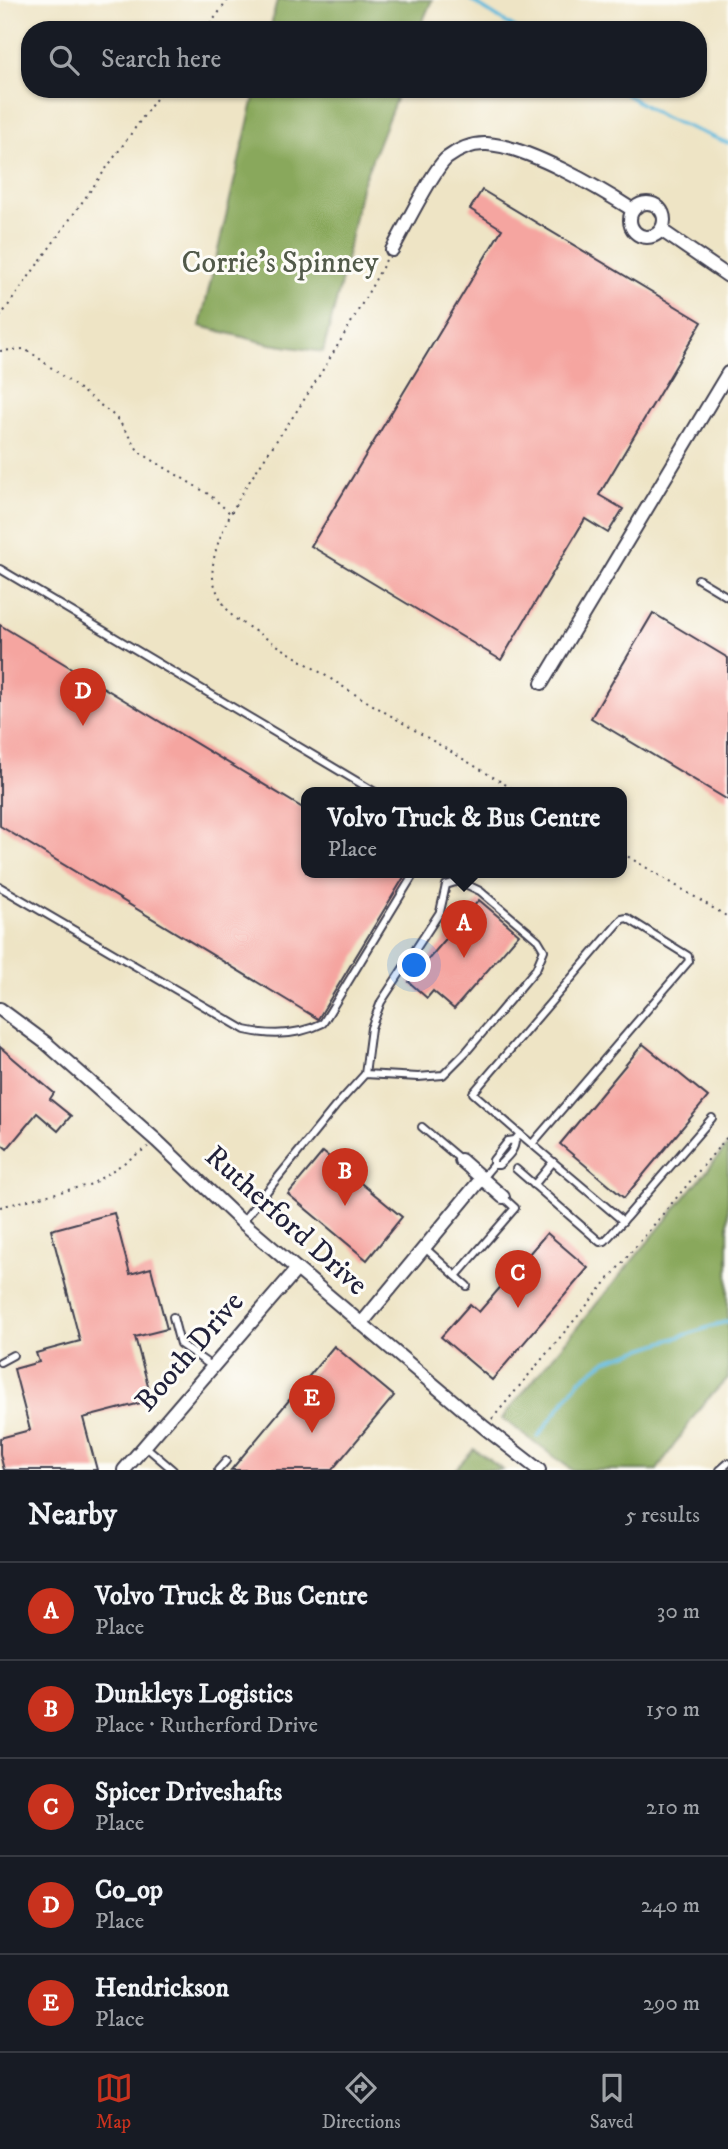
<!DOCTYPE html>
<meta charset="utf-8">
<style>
body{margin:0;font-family:"IM FELL DW Pica",serif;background:#242831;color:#f1f3f6}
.you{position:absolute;left:415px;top:966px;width:24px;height:24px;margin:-18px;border:5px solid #fff;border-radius:50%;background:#1a73e8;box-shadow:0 0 0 10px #1a73e833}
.badge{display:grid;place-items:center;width:46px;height:46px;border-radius:50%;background:#c8321e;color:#fff;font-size:23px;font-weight:700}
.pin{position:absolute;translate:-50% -58px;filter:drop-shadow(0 2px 4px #0008)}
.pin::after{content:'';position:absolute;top:37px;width:24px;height:21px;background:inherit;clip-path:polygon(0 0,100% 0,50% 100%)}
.popup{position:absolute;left:301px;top:787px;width:326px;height:91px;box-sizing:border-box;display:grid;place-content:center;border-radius:14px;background:#171b24;filter:drop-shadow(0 2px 5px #0005);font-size:23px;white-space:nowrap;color:#9ea1a6}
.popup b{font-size:26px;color:#f1f3f6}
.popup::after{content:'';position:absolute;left:50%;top:100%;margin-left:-14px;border:14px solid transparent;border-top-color:#171b24}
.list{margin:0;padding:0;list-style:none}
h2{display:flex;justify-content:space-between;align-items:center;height:91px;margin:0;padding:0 28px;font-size:30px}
h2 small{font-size:23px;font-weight:400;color:#9ea1a6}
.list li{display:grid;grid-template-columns:46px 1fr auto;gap:21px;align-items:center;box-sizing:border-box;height:98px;padding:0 28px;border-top:2px solid #363941}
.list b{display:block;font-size:26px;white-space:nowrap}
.list p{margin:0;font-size:23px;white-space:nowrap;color:#9ea1a6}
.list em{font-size:23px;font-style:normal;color:#9ea1a6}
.icon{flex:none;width:38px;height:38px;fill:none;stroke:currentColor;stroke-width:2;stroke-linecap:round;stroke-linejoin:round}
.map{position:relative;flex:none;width:728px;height:1470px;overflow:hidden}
.search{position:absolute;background:#171b24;box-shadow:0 2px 5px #0004;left:21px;right:21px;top:21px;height:77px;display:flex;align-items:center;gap:18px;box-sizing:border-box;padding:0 24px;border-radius:28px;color:#9ea1a6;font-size:26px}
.sheet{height:581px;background:#171b24}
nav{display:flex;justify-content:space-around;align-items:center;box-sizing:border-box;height:98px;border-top:2px solid #363941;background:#171b24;font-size:19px;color:#9ea1a6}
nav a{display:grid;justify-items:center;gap:4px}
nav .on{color:#c8321e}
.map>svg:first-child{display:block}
.forest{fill:#89a85c;stroke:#56654c;stroke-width:2}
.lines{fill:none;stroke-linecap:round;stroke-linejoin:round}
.stream{stroke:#5fb9dd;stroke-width:3.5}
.building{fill:#f5a5a0}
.lane-casing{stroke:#413f50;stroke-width:10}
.street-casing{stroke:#413f50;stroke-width:16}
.path{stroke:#413f50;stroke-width:2;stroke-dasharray:2 5;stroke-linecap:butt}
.lane{stroke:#fff;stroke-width:6}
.street{stroke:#fff;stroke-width:12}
.labels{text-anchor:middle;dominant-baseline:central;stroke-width:6;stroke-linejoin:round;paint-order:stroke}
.park-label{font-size:30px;fill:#525a4a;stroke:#fdfcf7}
.street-label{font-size:30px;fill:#22223b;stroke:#fdfcf7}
</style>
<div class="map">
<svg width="728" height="1470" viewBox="0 0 728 1470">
<rect width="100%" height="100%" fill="#fdfcf7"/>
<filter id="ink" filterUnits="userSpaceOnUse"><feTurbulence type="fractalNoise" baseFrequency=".0143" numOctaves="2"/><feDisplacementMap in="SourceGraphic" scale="14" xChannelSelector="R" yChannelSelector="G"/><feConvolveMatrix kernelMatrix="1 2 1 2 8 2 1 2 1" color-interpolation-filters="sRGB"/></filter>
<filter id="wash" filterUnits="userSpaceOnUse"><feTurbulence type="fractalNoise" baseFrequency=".00686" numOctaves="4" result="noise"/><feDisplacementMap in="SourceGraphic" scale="28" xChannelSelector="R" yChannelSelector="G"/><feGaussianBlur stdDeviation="1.57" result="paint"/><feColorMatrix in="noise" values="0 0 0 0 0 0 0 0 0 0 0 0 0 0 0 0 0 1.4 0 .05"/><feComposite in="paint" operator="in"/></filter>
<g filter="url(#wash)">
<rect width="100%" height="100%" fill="#eee4c5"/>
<g class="forest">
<path d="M277,0H432L419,30H270Z"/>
<path d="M256,89H400L361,187L343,275L323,352L270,344L200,326Z"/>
<path d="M728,1145V1378L702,1405L657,1470H572L502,1418Z"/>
<path d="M474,1449L503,1470H455Z"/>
</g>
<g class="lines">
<g class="stream">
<path d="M470,0L518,30"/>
<path d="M617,89L663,117L728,143"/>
<path d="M538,1437L579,1381L605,1361L728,1321"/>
</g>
</g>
<g id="blocks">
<g class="building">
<path d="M482,190L702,322L599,495L623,509L608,533L585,519L501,660L311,546L502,229L470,209Z"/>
<path d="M653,613L728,658V800L591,718Z"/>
<path d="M0,625L306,810V872H407L318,1019L0,826Z"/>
<path d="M479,900L519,934L454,1009L433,991L427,998L409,982Z"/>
<path d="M643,1044L708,1097L624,1198L560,1144Z"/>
<path d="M0,1047L54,1093L50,1099L71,1116L58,1131L37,1113L7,1149L0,1143Z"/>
<path d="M323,1152L402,1217L367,1260L288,1194Z"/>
<path d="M114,1213L130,1274L151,1268L167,1329L135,1337L152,1400L83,1418L97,1470H4L0,1454V1438L30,1430L14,1369L39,1362L36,1353L80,1341L51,1230Z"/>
<path d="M547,1233L588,1268L492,1380L441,1337L470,1304L479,1312Z"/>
<path d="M334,1346L394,1396L332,1470H231Z"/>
</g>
</g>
</g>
<g filter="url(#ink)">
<use href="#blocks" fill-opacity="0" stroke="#413f50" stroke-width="2"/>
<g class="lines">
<g class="lane-casing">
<g id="lane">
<path d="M0,569L375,792"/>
<path d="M698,579L728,597"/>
<path d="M0,887L245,1030C271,1036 299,1035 323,1023L415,872"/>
<path d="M422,1127L461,1160"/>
<path d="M520,1134L473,1093L622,919L627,918L688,956L689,961L532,1144"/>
<path d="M515,1140L520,1134L623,1221L712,1118"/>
<path d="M516,1169L600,1242L605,1241L623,1221"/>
<path d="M482,1178L493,1165V1160L508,1141L515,1140C515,1151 507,1157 499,1165H493"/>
<path d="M534,1185L553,1162"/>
<path d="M242,1222L335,1107L365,1074L371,1028L381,1002L440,912L446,885L459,881L480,891L538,940L544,950L536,969L466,1052L443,1075L418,1077L365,1074"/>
<path d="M425,1248L467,1286"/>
<path d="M456,1276L515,1208L503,1197"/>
<path d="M173,1317L180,1344L213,1367"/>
<path d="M0,1362L13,1355"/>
<path d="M145,1446L173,1470"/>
<path d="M218,1470L226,1461"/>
<path d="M720,1470L728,1463"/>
</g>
</g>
<g class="street-casing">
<g id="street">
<circle cx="647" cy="220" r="17"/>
<path d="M661,230L728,276"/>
<path d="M392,250C403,231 433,169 447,158C459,149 472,143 487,144C527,146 599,188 633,210"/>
<path d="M542,683L728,373"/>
<path d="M0,1009L46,1043L157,1141L242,1222L297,1269L485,1428L539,1470"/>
<path d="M461,1160L503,1197"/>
<path d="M361,1324L482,1178"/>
<path d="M124,1470L297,1269"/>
</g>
</g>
<g class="path">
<path d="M206,30L228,0"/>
<path d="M386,260C360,309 332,356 302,403C275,445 218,517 213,565C210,584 222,604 234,618L353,693L518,792"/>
<path d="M0,317L163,89"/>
<path d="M0,351L24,349L36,356L112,414L119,421L139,452L210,495L231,514"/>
<path d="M622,853L728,917"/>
<path d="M0,1207L92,1184L148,1147"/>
<path d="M492,1419L728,1136"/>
</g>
<use href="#lane" class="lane"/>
<use href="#street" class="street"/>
</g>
</g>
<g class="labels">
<g class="park-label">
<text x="280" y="263">Corrie's Spinney</text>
</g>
<g class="street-label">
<text transform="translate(286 1221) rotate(42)">Rutherford Drive</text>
<text transform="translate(190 1352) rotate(-49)">Booth Drive</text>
</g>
</g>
</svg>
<div class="you"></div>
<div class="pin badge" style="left:464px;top:958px">A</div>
<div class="popup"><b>Volvo Truck &amp; Bus Centre</b>Place</div>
<div class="pin badge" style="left:345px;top:1206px">B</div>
<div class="pin badge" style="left:518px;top:1308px">C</div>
<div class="pin badge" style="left:83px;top:726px">D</div>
<div class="pin badge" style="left:312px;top:1433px">E</div>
<div class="search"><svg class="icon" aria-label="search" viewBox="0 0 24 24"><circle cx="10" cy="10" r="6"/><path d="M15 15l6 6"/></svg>Search here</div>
</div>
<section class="sheet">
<h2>Nearby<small>5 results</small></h2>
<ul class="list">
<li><span class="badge">A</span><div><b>Volvo Truck &amp; Bus Centre</b><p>Place</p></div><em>30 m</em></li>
<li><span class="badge">B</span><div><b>Dunkleys Logistics</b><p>Place · Rutherford Drive</p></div><em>150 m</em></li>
<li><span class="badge">C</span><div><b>Spicer Driveshafts</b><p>Place</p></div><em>210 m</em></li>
<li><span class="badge">D</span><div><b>Co_op</b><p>Place</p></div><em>240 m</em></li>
<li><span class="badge">E</span><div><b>Hendrickson</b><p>Place</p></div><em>290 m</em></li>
</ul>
</section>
<nav>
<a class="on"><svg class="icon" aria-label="map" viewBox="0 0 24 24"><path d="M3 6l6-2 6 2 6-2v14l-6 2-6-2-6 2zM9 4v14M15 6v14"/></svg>Map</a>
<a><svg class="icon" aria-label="directions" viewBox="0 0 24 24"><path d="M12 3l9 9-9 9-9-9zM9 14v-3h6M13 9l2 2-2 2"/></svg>Directions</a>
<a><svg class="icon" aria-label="saved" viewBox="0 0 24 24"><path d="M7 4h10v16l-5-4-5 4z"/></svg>Saved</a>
</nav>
